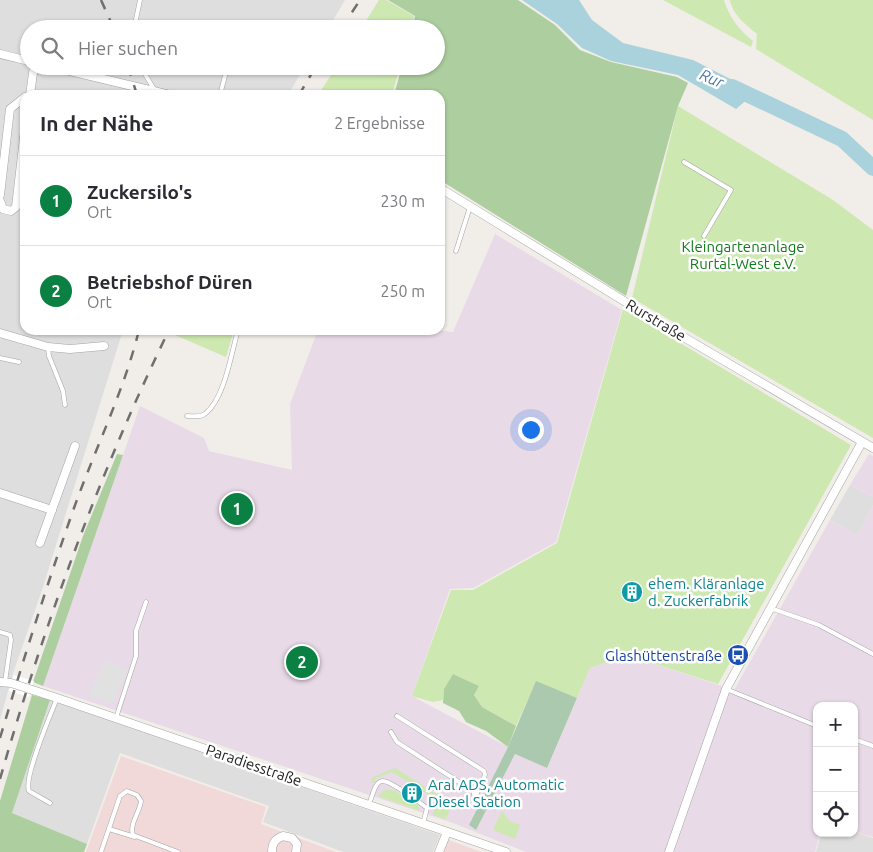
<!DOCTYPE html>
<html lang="de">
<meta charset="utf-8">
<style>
body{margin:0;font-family:Ubuntu,sans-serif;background:#f7f7f7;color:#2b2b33}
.controls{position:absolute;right:15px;bottom:15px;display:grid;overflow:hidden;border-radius:10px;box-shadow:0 1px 4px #0004}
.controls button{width:45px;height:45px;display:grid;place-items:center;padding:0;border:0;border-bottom:1px solid #e1e1e2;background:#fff;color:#2b2b33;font:25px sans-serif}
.you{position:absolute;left:530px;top:429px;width:18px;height:18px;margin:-12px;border:4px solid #fff;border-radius:50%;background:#1a73e8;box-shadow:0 0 0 8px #1a73e833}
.badge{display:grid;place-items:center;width:32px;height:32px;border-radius:50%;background:#0b8043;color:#fff;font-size:16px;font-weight:700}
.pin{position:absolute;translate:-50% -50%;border:2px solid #fff;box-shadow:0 1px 5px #0006}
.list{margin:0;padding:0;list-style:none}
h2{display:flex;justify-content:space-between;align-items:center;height:65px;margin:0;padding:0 20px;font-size:21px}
h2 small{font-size:16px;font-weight:400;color:#7c7c81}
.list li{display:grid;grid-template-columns:32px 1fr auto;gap:15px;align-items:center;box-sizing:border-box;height:90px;padding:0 20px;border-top:1px solid #e1e1e2}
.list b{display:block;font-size:19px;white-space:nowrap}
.list p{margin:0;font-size:16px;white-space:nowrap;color:#7c7c81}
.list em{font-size:16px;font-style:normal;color:#7c7c81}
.icon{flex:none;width:28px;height:28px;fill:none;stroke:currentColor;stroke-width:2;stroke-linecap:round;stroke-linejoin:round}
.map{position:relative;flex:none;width:873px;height:852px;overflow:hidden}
.search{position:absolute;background:#fff;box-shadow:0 1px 4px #0004;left:20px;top:20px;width:425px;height:55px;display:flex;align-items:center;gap:12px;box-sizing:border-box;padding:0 18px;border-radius:28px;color:#7c7c81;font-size:19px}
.panel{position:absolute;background:#fff;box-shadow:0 1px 4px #0004;left:20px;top:90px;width:425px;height:245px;border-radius:15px}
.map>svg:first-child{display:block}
.residential{fill:#dfdede}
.commercial{fill:#f0d9d8}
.industrial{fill:#e9dae7}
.grass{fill:#cde8b0}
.forest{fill:#adce9e}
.cemetery{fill:#aac9ae}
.parking{fill:#e1e1e1}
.water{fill:#aad2dc}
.pier{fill:#fff}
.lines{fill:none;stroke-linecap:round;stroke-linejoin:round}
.river{stroke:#aad2dc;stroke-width:16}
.lane-casing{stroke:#a5a5a5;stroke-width:5}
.street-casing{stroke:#a5a5a5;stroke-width:9}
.lane{stroke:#fff;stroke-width:4}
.street{stroke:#fff;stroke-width:8}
.rail{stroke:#6f6f6f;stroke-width:2.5;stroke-dasharray:10 10;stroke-linecap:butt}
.labels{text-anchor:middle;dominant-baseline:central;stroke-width:5;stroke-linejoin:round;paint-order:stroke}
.park-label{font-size:15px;fill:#117d18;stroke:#fff}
.street-label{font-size:15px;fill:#212121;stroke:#fff}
.culture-label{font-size:15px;fill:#0d838f;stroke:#fff;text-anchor:start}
.transit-label{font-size:15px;fill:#164399;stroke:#fff;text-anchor:end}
.water-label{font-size:16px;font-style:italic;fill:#4d7aa5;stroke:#fff}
</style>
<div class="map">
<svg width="873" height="852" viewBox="0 0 873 852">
<rect width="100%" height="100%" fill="#f1ede8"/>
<g class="residential">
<path d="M0,0H345L328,29H29V66H305L288,95H25V330H123L42,590L13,673L0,720Z"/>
<path d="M850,485L873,497V505L857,535L830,520Z"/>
<path d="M50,700L440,835L433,852H343L263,822L269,806L120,753L87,844L12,813Z"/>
<path d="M854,832L873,838V852H816L821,833Z"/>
</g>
<g class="commercial">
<path d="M121,756L266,807L261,824L336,852H86Z"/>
<path d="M446,839L481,852H441Z"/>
</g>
<g class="industrial">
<path d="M495,234L622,310L556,542L473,588L450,589L412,696L508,747L469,825L476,830L515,754L547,768L590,668L627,655L734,690L830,520L857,535L873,505V837L854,832V706H817V833H820L815,852H526L453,823L43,686L140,406L204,438L209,451L292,470L290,404L318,330H436L453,332Z"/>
<path d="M869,454L873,456V497L850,485Z"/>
</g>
<g class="grass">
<path d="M379,0H386L414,16L411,29H361Z"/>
<path d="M663,0H724C729,17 739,30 753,41L751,47Z"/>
<path d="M730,0H873V120L756,49L757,34C746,25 732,14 730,0Z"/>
<path d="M337,66H400L392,95H318Z"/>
<path d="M678,106L833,200L873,230V438L632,298Z"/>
<path d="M623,309L851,445L718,684L627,655L590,668L577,698L536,682L516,726L482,707L474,695L479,686L453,674L444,689L443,700L433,702L412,696L451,590H473L557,543Z"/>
<path d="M178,330H234L226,357L175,335Z"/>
<path d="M395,768L444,799C451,806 451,811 445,819L433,815L435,804L432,797L394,773L391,772L375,779L373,783L371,782L373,777Z"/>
<path d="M385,790H394L417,804L420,811L378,796Z"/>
<path d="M502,811L509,821L520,825L515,839L493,830Z"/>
</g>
<g class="forest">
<path d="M388,0H518L555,25L580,50L611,62L677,77L688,83L678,106L626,296L440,180V95H394L402,66H436V29H412L415,16Z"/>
<path d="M117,454L123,455L43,686L33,682L83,536Z"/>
<path d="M453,674L479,686L474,695L482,707L516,726L508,747L486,731L466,722L459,711L443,703L444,689Z"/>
<path d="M32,695L50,700L12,813L87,844L84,852H0V801Z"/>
</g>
<path class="cemetery" d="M536,681L577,698L547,768L515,754L476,830L469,825L508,747Z"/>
<path class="parking" d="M105,661L127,669L113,705L88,695Z"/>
<path class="water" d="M522,0H579L592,20L623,43L693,60L756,92L736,109L678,75L611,61L582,48L557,24Z"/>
<path class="pier" d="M14,675L34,681L29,697L9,691Z"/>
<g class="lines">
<path class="river" d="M732,87L842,139L873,168"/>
<g class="lane-casing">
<g id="lane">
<path d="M134,29L140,0"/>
<path d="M140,66L154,89"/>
<path d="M220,95L227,68"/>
<path d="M684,162L731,190L704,236"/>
<path d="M456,251L470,207"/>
<path d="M48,347L49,356L63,391L65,405"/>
<path d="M0,358L19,362"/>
<path d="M187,416C194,416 201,418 206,413C225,397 231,354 238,330"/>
<path d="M771,609L776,610L819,625L873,654"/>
<path d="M0,632L10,635L11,640L5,682"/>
<path d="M726,689L817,726"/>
<path d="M397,716L484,771L485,775L475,798"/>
<path d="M116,718L136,656V631L146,602"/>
<path d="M391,732L397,742L473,791L475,798"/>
<path d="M854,739L873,746"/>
<path d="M412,797L427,808L423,824"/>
<path d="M50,803L29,791C23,778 51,714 57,698"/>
<path d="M369,805C378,776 379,776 403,791"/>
<path d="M109,829L135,837"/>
<path d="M101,852L120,796L127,791L137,795L141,801C140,812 129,824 133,835L178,852"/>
</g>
</g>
<g class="street-casing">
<g id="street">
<path d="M0,54L29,61"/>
<path d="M49,66L170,95"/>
<path d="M30,95L34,66"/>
<path d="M440,188L663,325L873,448"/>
<path d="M0,195L10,109L25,97"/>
<path d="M0,201L3,209L11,211L16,207L25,129"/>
<path d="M0,333L48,347L70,349L104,346"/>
<path d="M0,493L52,510"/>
<path d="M40,543L75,446"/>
<path d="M0,682L11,683L57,698L506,852"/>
<path d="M272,852C272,843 275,839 283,836L292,838L297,844L296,852"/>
<path d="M439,852L447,832"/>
<path d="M669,852L726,689L862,442"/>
</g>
</g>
<use href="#lane" class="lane"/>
<use href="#street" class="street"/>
<g class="rail">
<path d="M101,0L114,29"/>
<path d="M341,29L360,0"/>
<path d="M128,66L137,95"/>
<path d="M299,95L316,66"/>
<path d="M0,738C23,661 47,584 74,508C95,449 124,391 139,330"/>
<path d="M0,779C44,625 99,474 169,330"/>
</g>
</g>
<defs>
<g id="building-disc" transform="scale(1.125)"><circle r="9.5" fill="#0f9aa8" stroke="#fff"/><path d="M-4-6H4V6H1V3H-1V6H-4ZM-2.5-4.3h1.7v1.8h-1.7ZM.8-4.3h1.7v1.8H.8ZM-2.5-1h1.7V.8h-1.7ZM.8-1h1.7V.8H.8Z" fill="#fff"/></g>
<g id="bus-disc" transform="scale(1.125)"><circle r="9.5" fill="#1a4fb4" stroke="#fff"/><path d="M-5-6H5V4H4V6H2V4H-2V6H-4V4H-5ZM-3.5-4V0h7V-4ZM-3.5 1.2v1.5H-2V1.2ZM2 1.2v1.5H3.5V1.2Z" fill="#fff"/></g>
</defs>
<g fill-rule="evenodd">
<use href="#building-disc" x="632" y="592"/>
<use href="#bus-disc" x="738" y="655"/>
<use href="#building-disc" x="412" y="793"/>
</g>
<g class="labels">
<g class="park-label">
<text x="743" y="246">Kleingartenanlage<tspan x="743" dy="17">Rurtal-West e.V.</tspan></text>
</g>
<g class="street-label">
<text transform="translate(656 320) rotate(31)">Rurstraße</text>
<text transform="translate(254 765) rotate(19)">Paradiesstraße</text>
</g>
<g class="culture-label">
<text x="648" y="583">ehem. Kläranlage<tspan x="648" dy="17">d. Zuckerfabrik</tspan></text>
<text x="428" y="784">Aral ADS, Automatic<tspan x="428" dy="17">Diesel Station</tspan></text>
</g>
<g class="transit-label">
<text x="722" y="655">Glashüttenstraße</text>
</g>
<g class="water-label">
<text transform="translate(712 78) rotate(23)">Rur</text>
</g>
</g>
</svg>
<div class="controls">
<button>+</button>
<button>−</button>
<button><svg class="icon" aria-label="locate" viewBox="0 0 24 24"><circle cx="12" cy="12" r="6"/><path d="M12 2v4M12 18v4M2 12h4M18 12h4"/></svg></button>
</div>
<div class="you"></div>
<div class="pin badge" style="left:237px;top:509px">1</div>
<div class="pin badge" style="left:302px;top:662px">2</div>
<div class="search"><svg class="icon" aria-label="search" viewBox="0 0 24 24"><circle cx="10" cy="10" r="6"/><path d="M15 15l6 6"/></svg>Hier suchen</div>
<section class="panel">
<h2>In der Nähe<small>2 Ergebnisse</small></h2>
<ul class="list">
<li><span class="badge">1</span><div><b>Zuckersilo's</b><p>Ort</p></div><em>230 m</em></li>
<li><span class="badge">2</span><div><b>Betriebshof Düren</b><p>Ort</p></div><em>250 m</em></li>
</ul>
</section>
</div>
